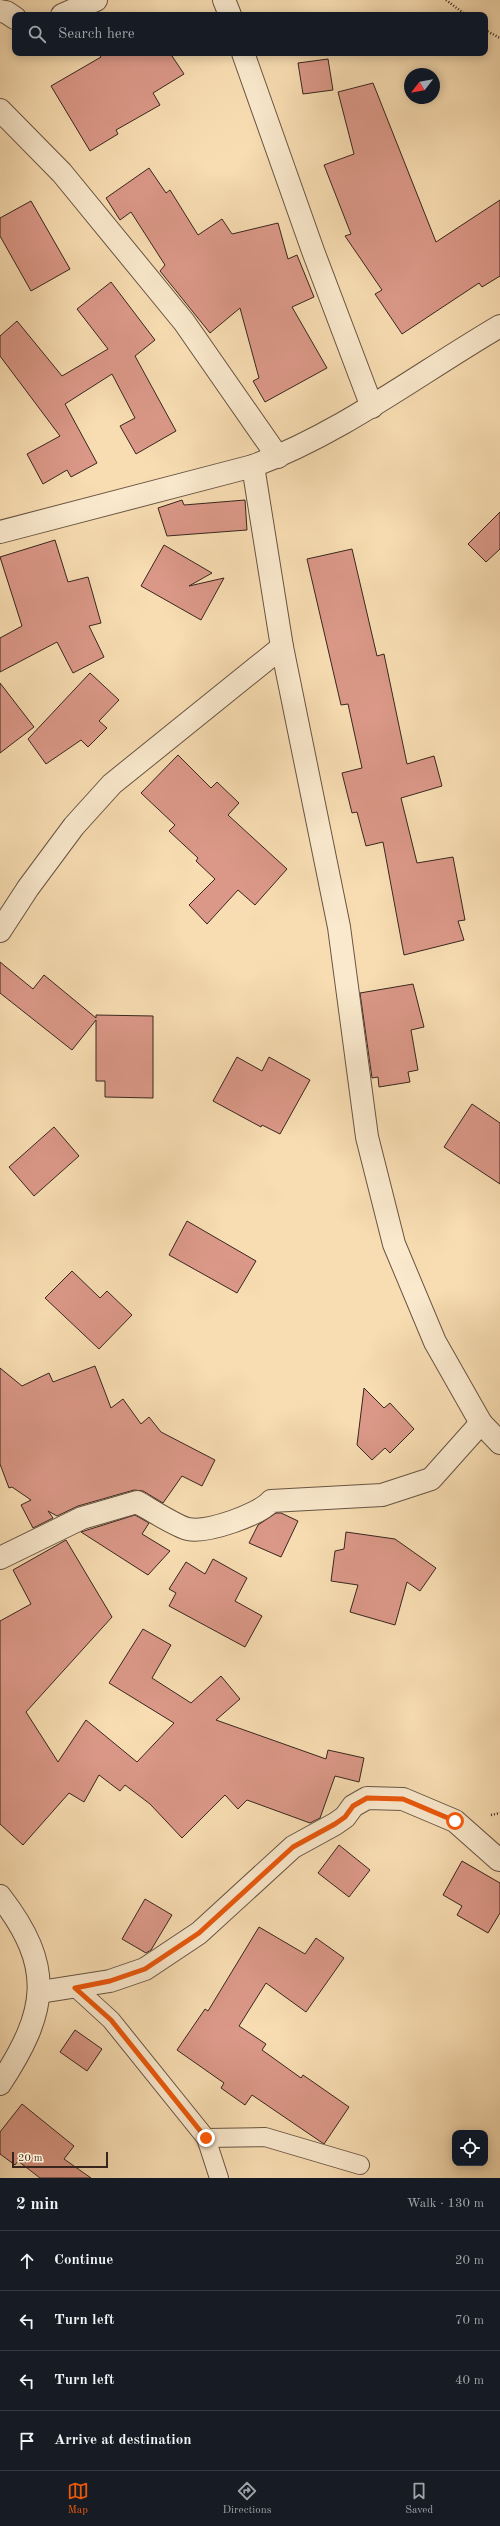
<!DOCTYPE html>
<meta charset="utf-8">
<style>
body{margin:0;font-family:"Old Standard TT",serif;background:#20242c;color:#f1f3f6}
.controls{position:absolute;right:12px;bottom:12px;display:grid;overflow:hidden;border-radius:8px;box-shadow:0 2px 10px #0003}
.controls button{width:36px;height:36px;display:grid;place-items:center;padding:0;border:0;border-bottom:1px solid #363941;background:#171b24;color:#f1f3f6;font:20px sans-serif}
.compass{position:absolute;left:404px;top:68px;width:36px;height:36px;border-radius:50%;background:#171b24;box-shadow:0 2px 10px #0003;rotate:239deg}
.scale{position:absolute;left:12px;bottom:10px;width:96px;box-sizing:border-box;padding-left:4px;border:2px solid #38261e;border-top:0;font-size:11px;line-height:14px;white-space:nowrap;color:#38261e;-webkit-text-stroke:3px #fae9cd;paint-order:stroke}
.stop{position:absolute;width:12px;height:12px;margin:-9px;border:3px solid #ea580c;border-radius:50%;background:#fff}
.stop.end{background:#ea580c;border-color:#fff;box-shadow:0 1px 4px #0008}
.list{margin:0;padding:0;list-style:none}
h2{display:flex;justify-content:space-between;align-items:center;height:52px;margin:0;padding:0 16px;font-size:17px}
h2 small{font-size:13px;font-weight:400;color:#9ea1a6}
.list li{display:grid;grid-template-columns:26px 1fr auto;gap:12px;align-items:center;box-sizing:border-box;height:60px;padding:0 16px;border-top:1px solid #363941}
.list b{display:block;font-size:15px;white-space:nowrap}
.list em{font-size:13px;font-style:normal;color:#9ea1a6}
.icon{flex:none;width:22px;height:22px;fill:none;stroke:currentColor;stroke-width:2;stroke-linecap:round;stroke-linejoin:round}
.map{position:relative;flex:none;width:500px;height:2178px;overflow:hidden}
.search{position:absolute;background:#171b24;box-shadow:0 2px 10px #0003;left:12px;right:12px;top:12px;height:44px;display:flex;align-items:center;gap:10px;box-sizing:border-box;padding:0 14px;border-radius:8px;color:#9ea1a6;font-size:15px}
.sheet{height:292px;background:#171b24}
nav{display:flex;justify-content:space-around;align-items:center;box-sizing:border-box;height:56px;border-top:1px solid #363941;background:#171b24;font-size:11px;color:#9ea1a6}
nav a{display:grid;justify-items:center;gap:2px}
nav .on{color:#ea580c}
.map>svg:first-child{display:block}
.building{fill:#db9888;stroke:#38261e}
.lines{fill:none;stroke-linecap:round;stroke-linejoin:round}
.lane-casing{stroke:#685443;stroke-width:20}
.street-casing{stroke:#685443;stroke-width:24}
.path{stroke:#38261e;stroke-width:2.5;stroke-dasharray:1 2;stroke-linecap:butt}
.lane{stroke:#fae9cd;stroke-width:18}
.street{stroke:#fae9cd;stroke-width:22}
.route{stroke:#ea580c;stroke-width:5}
</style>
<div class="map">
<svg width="500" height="2178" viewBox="0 0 500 2178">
<rect width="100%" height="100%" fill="#f8ddb2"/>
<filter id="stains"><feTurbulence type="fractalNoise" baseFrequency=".005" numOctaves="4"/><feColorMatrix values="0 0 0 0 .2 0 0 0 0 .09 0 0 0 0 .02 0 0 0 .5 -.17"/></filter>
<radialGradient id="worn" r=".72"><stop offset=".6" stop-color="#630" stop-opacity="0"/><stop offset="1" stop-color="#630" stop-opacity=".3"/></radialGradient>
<g class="building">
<path d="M98,53H170L184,74L153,93L160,105L116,130L118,134L90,151L51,86L101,57Z"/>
<path d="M328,59L333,90L303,94L298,63Z"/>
<path d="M373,83L436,242L500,200V276L482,287L479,283L402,334L375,294L382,290L345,236L351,234L324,165L354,154L338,92Z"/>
<path d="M149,168L166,193L170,190L198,235L222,219L232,234L278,223L288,259L297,255L314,297L292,307L327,368L265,402L253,381L259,378L240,308L210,333L160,271L165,265L131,212L120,220L106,198Z"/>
<path d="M31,201L70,269L31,291L0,236V218Z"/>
<path d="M111,282L155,340L135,356L176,431L136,454L120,426L135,418L112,374L65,404L97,463L71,477L67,470L43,484L27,454L60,436L0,356V336L17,321L62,376L108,349L77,309Z"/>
<path d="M182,500L184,505L245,500L247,530L167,536L158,508Z"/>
<path d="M500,512V549L486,562L468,544Z"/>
<path d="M55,540L68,582L88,577L101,623L89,626L104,657L73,673L57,642L0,672V638L22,626L0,557Z"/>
<path d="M164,545L212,573L189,586L224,578L201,620L141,586Z"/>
<path d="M352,549L377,656L384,654L407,764L434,756L442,786L401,798L417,863L453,857L465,920L458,921L464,940L404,955L383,842L366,846L357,812L352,813L342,773L362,768L348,704L341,705L307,559Z"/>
<path d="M90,673L119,700L99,721L107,728L88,747L81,740L46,764L28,739Z"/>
<path d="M0,683L34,727L0,753Z"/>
<path d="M178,755L211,788L217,782L239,803L228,815L287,869L255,905L238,890L207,924L189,905L215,879L196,861L198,858L169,831L175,825L141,793Z"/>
<path d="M0,962L33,989L44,975L96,1018V1015L153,1016V1098L105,1097V1081H96V1020L72,1050L0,993Z"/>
<path d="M413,984L424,1027L411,1030L418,1070L408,1072L410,1082L379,1087L378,1077L372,1078L360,993Z"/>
<path d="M237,1057L262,1071L269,1057L310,1080L280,1134L262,1125L261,1127L213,1101Z"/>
<path d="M472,1104L500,1123V1184L444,1147Z"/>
<path d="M54,1127L79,1156L34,1196L9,1167Z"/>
<path d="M187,1221L256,1261L237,1293L169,1255Z"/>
<path d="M72,1271L100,1298L107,1291L132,1315L99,1349L45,1298Z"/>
<path d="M95,1366L111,1408L123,1399L141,1424L149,1417L161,1432L215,1460L202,1486L182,1476L163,1503L143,1491L134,1490L78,1506L57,1516L48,1511L53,1518L33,1528L21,1505L31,1500L12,1487L9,1488L0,1464V1368L22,1386L49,1373L53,1382Z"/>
<path d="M364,1388L384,1408L390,1403L414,1429L390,1453L385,1448L372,1460L357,1445Z"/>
<path d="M276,1513H281L298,1521L281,1557L249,1543L258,1525Z"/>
<path d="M135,1515L149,1523L142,1534L170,1551L148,1575L81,1532Z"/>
<path d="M346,1532L395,1539L436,1568L420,1591L407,1582L395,1625L350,1612L358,1585L331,1581L335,1551L344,1549Z"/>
<path d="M66,1540L112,1617L26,1712L58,1762L86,1720L137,1762L174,1723L109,1683L143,1629L171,1645L152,1678L191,1703L221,1676L240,1699L216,1720L326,1759L328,1750L364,1758L359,1782L335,1776L320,1818L310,1823L247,1800L238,1809L225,1795L182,1838L150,1804L125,1785L120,1791L99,1775L84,1802L69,1793L23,1845L0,1824V1621L31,1604L13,1570Z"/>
<path d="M213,1559L247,1578L235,1601L262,1616L245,1647L169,1606L176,1593L169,1589L186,1562L205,1574Z"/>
<path d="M339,1845L370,1870L349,1897L318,1873Z"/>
<path d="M462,1861L500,1883V1913L488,1933L457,1915L462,1906L443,1895Z"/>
<path d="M145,1899L172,1915L151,1950L146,1953L122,1939Z"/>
<path d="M259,1927L305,1954L316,1938L344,1958L306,2012L266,1983L239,2026L266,2044L262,2050L301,2078L303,2075L349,2107L324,2144L252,2095L245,2105L221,2088L224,2083L177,2050L205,2009L208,2011Z"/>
<path d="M75,2030L102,2049L87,2071L60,2052Z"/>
<path d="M22,2104L74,2146L64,2159L91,2178H40L18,2161L15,2165L0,2154V2132Z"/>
</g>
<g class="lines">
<g class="lane-casing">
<g id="lane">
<path d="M75,1987L111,2020L206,2138L219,2178"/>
<path d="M206,2138L265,2137L360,2165"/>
</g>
</g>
<g class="street-casing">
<g id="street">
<path d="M224,0L230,15"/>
<path d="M0,11L6,12L15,18"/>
<path d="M62,15L96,0"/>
<path d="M243,53L313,251L372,407"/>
<path d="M0,110L62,173L184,322L278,457"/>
<path d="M253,466L282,647L339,927L367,1137L394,1244L435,1342L481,1423L500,1443"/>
<path d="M0,532L253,466C342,433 418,374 500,326"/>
<path d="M0,931L28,888L74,826L112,784L282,647"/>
<path d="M0,1558L82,1518L137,1502C148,1508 177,1527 188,1529C207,1533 259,1515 271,1501L382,1495L431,1479L481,1423"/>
<path d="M0,1896C55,1967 48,2011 0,2084"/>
<path d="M40,1992L110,1981L145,1969L199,1933L293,1847L335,1824L345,1817L353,1806L367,1798L403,1799L455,1821L499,1860"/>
</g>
</g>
<g class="path">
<path d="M446,0L466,15"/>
<path d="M485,30L500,38"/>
<path d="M491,1815L500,1813"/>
</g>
<use href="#lane" class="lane"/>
<use href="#street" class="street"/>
</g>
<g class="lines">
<path class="route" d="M206,2138L111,2020L75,1988L110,1981L145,1969L199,1933L293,1847L335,1824L345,1817L353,1806L367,1798L403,1799L455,1821"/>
</g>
<rect width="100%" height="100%" filter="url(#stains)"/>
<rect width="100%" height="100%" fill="url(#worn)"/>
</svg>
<div class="controls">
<button><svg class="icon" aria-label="locate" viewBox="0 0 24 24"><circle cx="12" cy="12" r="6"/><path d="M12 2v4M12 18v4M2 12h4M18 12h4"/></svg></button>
</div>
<svg class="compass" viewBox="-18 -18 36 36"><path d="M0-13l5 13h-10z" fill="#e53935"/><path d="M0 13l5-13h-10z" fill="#9ea1a6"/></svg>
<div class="scale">20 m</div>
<div class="stop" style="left:455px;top:1821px"></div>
<div class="stop end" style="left:206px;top:2138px"></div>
<div class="search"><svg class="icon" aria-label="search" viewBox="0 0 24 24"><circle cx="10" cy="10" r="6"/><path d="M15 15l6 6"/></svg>Search here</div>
</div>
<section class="sheet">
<h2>2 min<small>Walk · 130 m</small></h2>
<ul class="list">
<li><svg class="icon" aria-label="ahead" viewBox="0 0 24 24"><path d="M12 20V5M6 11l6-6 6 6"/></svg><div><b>Continue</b></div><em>20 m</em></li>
<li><svg class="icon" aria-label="left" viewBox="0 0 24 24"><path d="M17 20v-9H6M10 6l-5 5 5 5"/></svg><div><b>Turn left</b></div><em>70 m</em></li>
<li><svg class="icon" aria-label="left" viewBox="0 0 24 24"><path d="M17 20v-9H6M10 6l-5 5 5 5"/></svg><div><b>Turn left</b></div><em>40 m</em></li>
<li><svg class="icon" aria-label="arrive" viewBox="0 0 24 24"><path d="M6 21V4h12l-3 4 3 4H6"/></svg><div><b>Arrive at destination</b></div></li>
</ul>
</section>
<nav>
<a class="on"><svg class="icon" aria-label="map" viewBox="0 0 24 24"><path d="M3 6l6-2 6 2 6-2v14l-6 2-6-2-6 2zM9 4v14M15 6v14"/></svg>Map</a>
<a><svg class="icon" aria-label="directions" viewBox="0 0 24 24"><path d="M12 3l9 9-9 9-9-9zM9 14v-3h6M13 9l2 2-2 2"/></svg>Directions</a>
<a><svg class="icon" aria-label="saved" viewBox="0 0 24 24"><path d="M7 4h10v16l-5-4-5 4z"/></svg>Saved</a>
</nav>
